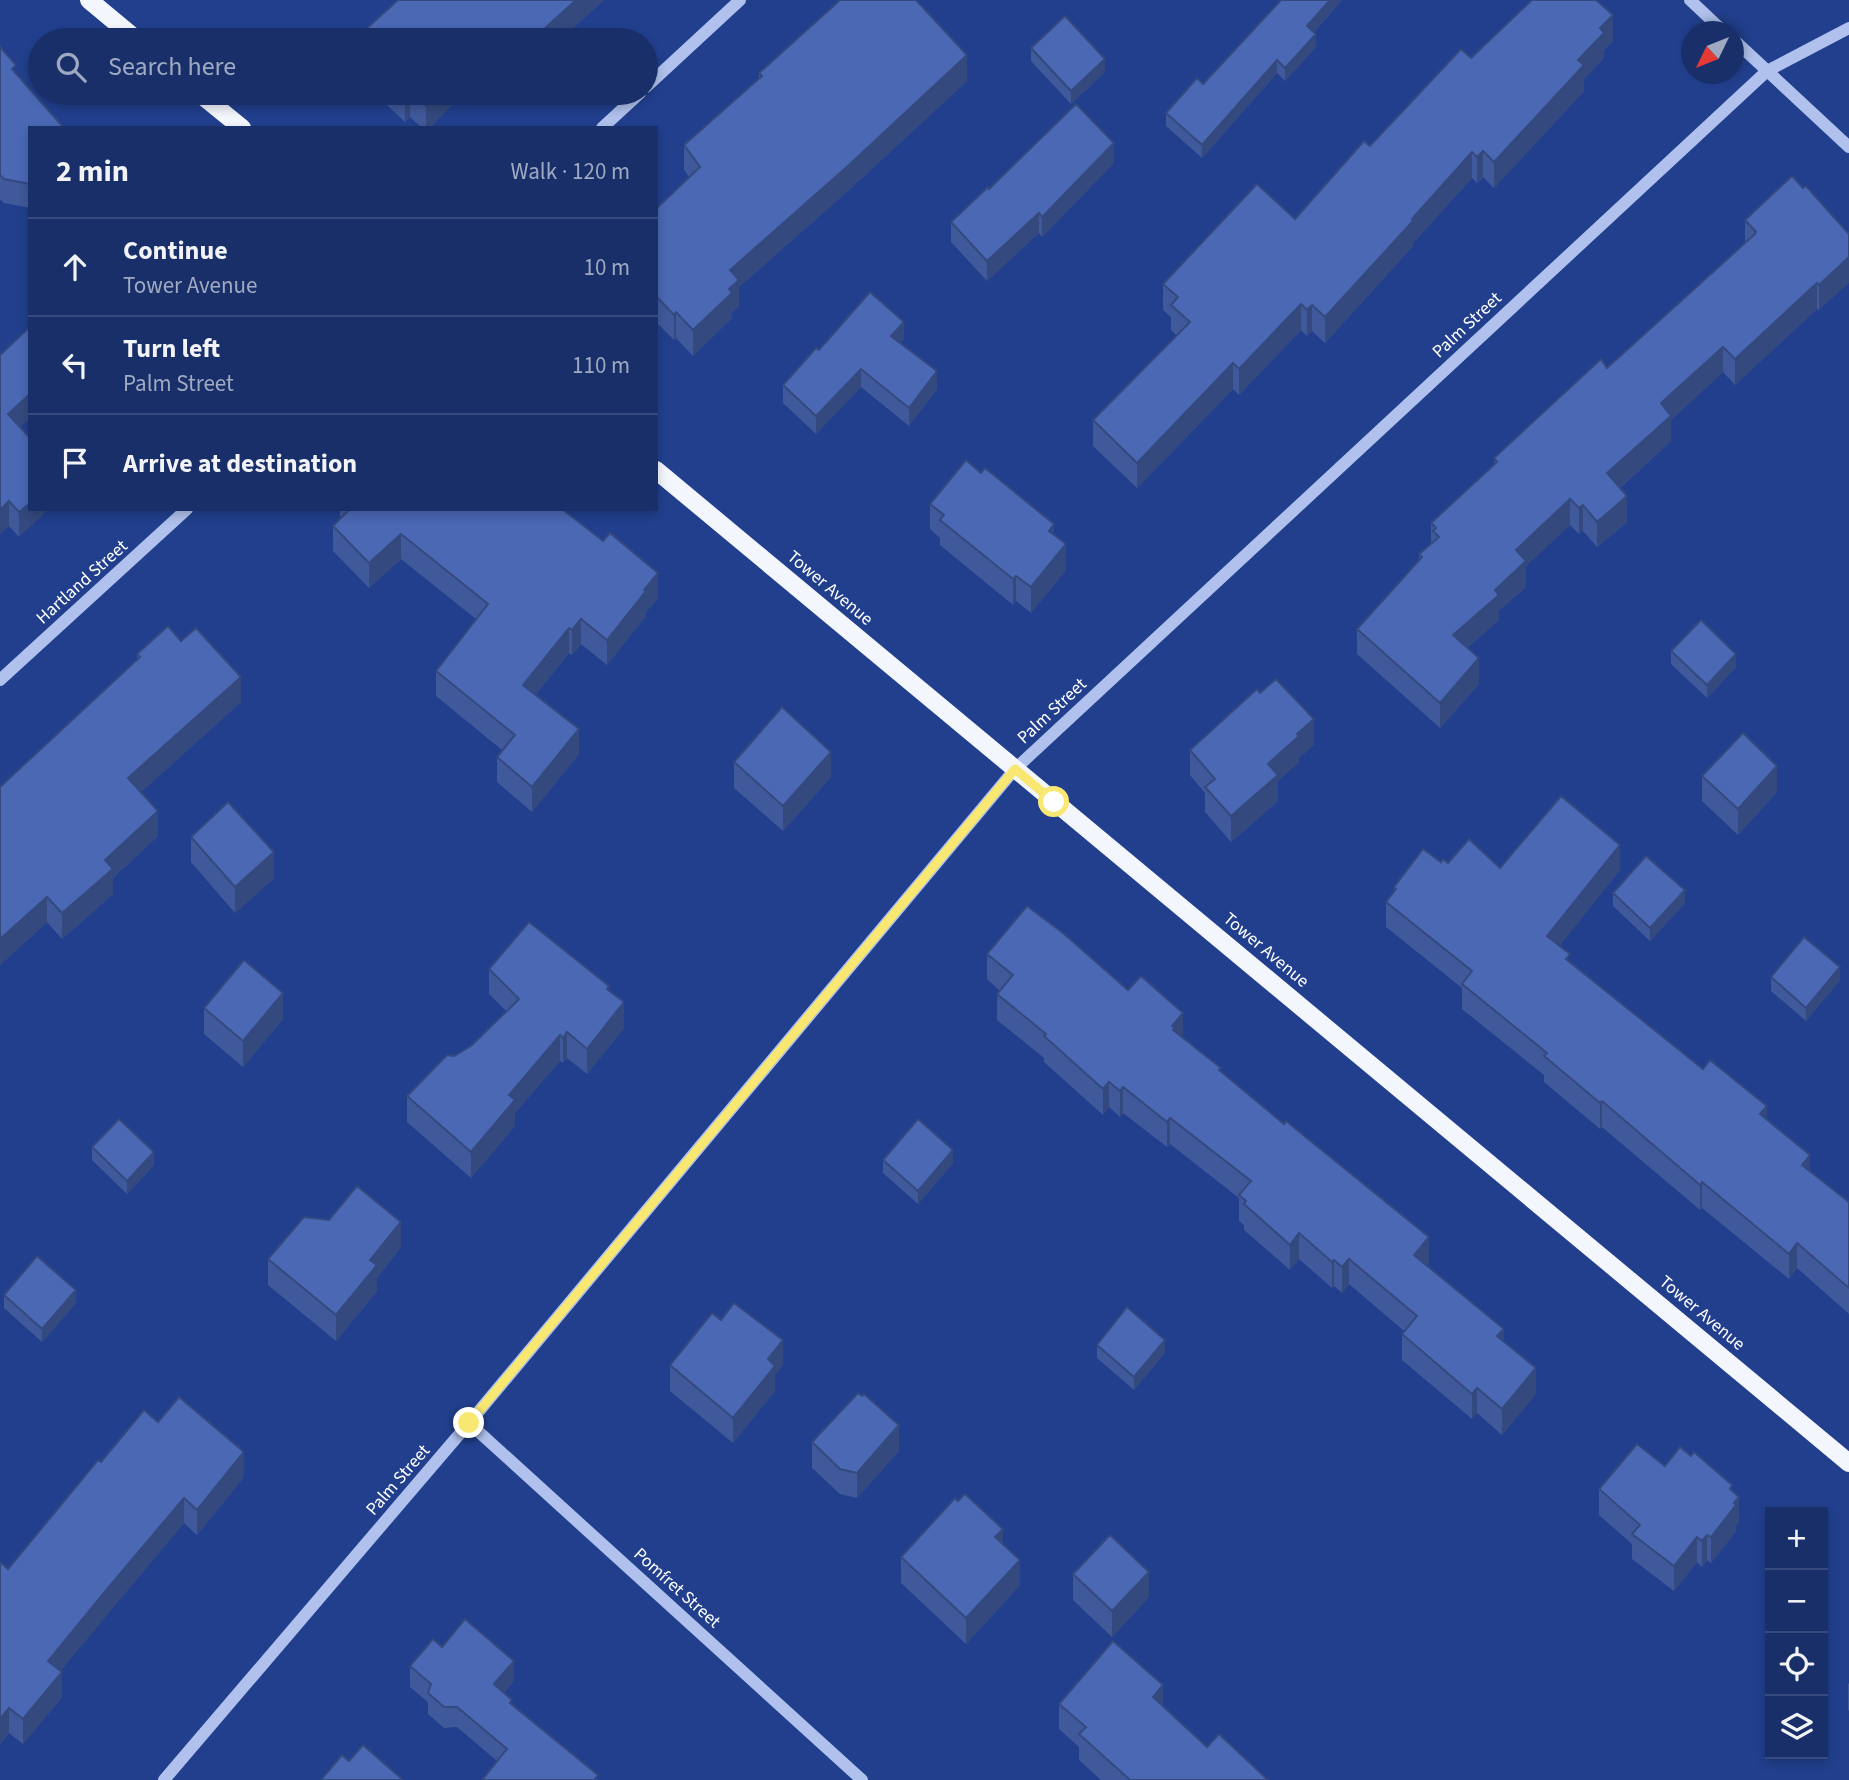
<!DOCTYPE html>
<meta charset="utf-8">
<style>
body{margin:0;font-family:"Source Sans 3",sans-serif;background:#223770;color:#f1f3f6}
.controls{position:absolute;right:21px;bottom:21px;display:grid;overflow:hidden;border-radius:0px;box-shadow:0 4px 10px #0003}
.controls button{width:63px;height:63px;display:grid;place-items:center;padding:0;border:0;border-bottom:2px solid #374a7e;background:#192f6a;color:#f1f3f6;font:35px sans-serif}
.compass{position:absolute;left:1681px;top:21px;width:63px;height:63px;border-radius:50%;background:#192f6a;box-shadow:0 4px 10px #0003;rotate:227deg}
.stop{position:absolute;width:21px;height:21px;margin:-16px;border:5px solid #f8e770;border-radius:50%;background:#fff}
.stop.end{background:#f8e770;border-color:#fff;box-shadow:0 2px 7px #0008}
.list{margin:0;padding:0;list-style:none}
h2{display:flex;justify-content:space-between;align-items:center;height:91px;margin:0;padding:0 28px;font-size:30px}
h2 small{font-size:23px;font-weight:400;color:#9fa9c1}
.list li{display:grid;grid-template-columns:46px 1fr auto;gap:21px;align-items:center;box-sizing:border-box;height:98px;padding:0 28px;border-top:2px solid #374a7e}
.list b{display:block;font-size:26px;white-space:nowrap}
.list p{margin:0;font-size:23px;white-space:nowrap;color:#9fa9c1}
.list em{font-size:23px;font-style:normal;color:#9fa9c1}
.icon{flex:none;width:38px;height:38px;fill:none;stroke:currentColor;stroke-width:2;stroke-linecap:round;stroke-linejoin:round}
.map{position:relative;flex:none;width:1849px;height:1780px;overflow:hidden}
.search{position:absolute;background:#192f6a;box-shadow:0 4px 10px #0003;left:28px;top:28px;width:630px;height:77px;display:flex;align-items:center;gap:18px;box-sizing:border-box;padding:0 24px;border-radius:38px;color:#9fa9c1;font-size:26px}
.panel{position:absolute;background:#192f6a;box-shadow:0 4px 10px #0003;left:28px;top:126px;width:630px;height:385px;border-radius:0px}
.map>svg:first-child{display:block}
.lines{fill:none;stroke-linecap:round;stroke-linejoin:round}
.minor{stroke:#afc1ec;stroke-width:12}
.major{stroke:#f4f6fe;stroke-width:18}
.wall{fill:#40599b}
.shaded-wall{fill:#34497e}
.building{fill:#4a68b4;stroke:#34497e;stroke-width:2}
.route{stroke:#f8e770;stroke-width:9}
.labels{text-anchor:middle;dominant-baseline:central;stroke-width:5;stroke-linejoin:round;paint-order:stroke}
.street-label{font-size:18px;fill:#fff;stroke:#213f8d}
</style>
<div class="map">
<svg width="1849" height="1780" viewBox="0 0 1849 1780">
<rect width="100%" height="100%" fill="#213f8d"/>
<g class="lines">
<g class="minor">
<path d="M1690,0L1724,32"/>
<path d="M1734,40L1849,147"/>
<path d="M646,87L740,0"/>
<path d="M602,128L640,93"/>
<path d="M0,680L187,509"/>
<path d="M469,1423L862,1780"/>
<path d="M164,1780L469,1423L1015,769L1767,71L1849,28"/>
</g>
<g class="major">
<path d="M89,0L137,40"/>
<path d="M199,93L242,128"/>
<path d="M656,470L1849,1463"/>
</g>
</g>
<g class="wall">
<path d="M398,0H604L560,40H364V31Z"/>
<path d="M1281,0H1342L1314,32L1316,47L1285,81L1277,73L1202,158L1166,126V113L1203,84Z"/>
<path d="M1613,41L1604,50V58L1584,79V91L1494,188L1483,177L1477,183L1472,178L1413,243V246L1325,343L1312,331L1307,336L1301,330L1239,395L1233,389L1137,488L1093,446V420L1177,336L1171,330V317L1163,310V284L1295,219L1370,146L1471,58Z"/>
<path d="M0,47L16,73L30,128V208L4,203L0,199Z"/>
<path d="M1031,48L1105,72L1071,104L1031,61Z"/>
<path d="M759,73L967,81L849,190L739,287V306L732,312V318L693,356L676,338L674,340L656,322V209L689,177L684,170V145L759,78Z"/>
<path d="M374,93H463L430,128H422L410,117L405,122Z"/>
<path d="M1114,163L1042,237L1039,233L987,281L951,242V222L989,189Z"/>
<path d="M1745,220L1849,234L1819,310L1817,309L1735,385L1723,372L1671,420V441L1620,488L1627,522L1597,547L1583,531L1579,534L1570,525L1526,566V587L1499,611V620L1467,648L1479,684L1440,728L1357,654V629L1419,560V554L1431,543V523L1494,465V458L1607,368L1745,243Z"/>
<path d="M30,327V418L20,427L19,537L9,526L0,534V355Z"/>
<path d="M904,339L900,343L937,389L909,426L861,387L816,434L783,403V385L819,350Z"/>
<path d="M930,504L1066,570L1031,613L1016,601L1013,605L940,545V538L930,529Z"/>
<path d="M340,509H562L658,598L646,612V616L607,665L581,644L572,655L569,653L536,694L579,754L532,812L497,782V757L502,750L436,696V671L476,619L401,559L369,588L333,551V526L341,518L340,516Z"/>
<path d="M181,641L241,702L141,792L158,836L113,878V894L62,939L47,922L0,965V787L137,660V654Z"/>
<path d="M1671,651L1736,667L1707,698L1671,664Z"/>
<path d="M1314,745L1299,758V762L1278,781V801L1231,842L1205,812V793L1190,775V750Z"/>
<path d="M734,762L831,777L783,831L734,788Z"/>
<path d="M1702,776L1777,792L1738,835L1702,801Z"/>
<path d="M191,837L274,878L235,913L191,862Z"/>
<path d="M1441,862L1500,868L1620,870L1559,946L1570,962L1703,1069L1767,1120L1810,1171L1849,1202V1314L1797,1268L1789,1279L1702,1208L1700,1210L1602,1127L1600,1129L1544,1082V1075L1462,1009V988L1386,927V902L1394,892V887Z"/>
<path d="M1613,893L1685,903L1650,941L1613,906Z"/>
<path d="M987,954L1183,1038L1429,1263L1426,1265L1504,1341L1536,1394L1502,1435L1477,1413L1472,1419L1402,1360V1334L1404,1331L1349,1284L1342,1293L1334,1286L1332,1288L1299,1259L1290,1270L1244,1230V1225L1239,1221V1198L1170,1144L1167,1147L1123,1113L1120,1117L1109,1107L1103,1115L1044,1062V1058L997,1020V994L1000,991L987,979Z"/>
<path d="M489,969L609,990L624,1028L587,1074L567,1058L563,1063L560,1061L515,1113V1126L471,1178L407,1122V1096L454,1056L471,1046L506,1011L489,994Z"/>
<path d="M1771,977L1840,980L1806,1021L1771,991Z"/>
<path d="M204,1008L283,1019L243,1067L204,1034Z"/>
<path d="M92,1147L154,1165L127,1194L92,1160Z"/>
<path d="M883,1160L953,1163L918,1204L883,1173Z"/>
<path d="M329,1220L401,1247L377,1278V1291L336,1341L268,1285V1259Z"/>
<path d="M4,1295L76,1303L42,1342L4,1308Z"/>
<path d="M721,1320L783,1365L775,1375V1391L733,1443L670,1391V1365Z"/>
<path d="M1097,1345L1165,1353L1134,1390L1097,1358Z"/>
<path d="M158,1422L244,1477L197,1535L184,1523L108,1613L60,1671L62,1697L23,1744L9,1733L0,1744V1562L8,1569L101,1462Z"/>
<path d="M812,1442L899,1451L857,1498L840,1494L812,1468Z"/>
<path d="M1665,1466L1732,1491L1739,1522L1736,1526V1531L1711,1563L1707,1560L1702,1567L1697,1562L1674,1591L1632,1559V1544L1599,1515V1489Z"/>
<path d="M1003,1544L1020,1585L966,1644L901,1583V1557Z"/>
<path d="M1073,1574L1149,1597L1112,1637L1073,1600Z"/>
<path d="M442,1647L514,1681L504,1693L512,1705L598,1780L497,1761L457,1727L444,1728L428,1714V1702L410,1687V1666Z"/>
<path d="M1849,1683V1711L1848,1710V1684Z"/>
<path d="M1059,1704L1163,1706L1207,1747L1268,1780H1101L1079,1760V1747L1059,1729Z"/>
</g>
<g class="shaded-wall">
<path d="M576,0H604L560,40H532Z"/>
<path d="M1330,0H1342L1307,39V26Z"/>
<path d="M1613,15V41L1604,50V58L1584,79V91L1494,188V162L1578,60L1600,28Z"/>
<path d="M494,34V40H488Z"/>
<path d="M1316,34V47L1285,81V68Z"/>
<path d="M967,55V81L849,190L739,287V306L732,312V318L693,356V330L730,270Z"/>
<path d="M1105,59V72L1071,104V91Z"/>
<path d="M1277,60V73L1202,158V145Z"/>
<path d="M408,93H410V117L405,122V97Z"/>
<path d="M438,93H463L430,128H426V106Z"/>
<path d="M1114,143V163L1042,237V217Z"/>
<path d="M1483,151V177L1477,183V157Z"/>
<path d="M1472,152V178L1413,243V246L1325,343V317Z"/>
<path d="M1039,213V233L987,281V261Z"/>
<path d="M1849,257V283L1819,310V285Z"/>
<path d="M1817,283V309L1735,385V359Z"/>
<path d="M1301,304V330L1239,395V369Z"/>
<path d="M1312,305V331L1307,336V310Z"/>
<path d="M676,312V338L674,340V315Z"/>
<path d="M904,322V339L891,354V336Z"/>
<path d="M1723,347V372L1671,420V441L1607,499V473L1661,403Z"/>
<path d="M1233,363V389L1137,488V463Z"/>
<path d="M861,369V387L816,434V416Z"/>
<path d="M937,371V389L909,426V408Z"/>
<path d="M30,394V418L8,438V414Z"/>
<path d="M1627,496V522L1597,547V522Z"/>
<path d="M1570,499V525L1526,566V587L1499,611V620L1453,660V635L1495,590L1516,550Z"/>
<path d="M9,501V526L0,534V510Z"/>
<path d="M30,503V509H49L19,537V512Z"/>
<path d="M1583,505V531L1579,534V508Z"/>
<path d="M1054,524V550L1049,531Z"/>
<path d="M401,534V559L369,588V563Z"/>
<path d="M1066,544V570L1031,613V587Z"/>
<path d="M658,573V598L646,612V616L607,665V640Z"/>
<path d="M1016,576V601L1013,605V579Z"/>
<path d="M581,619V644L572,655V630Z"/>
<path d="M569,628V653L523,710V685Z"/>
<path d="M1736,654V667L1707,698V685Z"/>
<path d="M1479,658V684L1440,728V703Z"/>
<path d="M241,677V702L128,804V778Z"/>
<path d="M1314,719V745L1299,758V762L1278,781V801L1231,842V816L1268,764L1297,734Z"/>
<path d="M579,729V754L532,812V787Z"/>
<path d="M831,752V777L783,831V806Z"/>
<path d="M1777,766V792L1738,835V809Z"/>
<path d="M158,811V836L113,878V894L62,939V913L105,860Z"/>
<path d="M1620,845V870L1547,962V936Z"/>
<path d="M274,852V878L235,913V887Z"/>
<path d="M1685,890V903L1650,941V928Z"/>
<path d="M47,897V922L0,965V939Z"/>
<path d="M1840,967V980L1806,1021V1008Z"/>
<path d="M283,993V1019L243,1067V1041Z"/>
<path d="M624,1002V1028L587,1074V1049Z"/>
<path d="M1183,1013V1039L1173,1056L1172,1026Z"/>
<path d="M567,1032V1058L563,1063V1038Z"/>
<path d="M560,1035V1061L515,1113V1126L471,1178V1152L509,1095Z"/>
<path d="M1109,1082V1107L1103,1115V1089Z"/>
<path d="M1123,1087V1113L1120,1117V1091Z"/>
<path d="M1602,1101V1127L1600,1129V1103Z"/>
<path d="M1767,1106V1131L1760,1114Z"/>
<path d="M1170,1118V1144L1167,1147V1122Z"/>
<path d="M953,1150V1163L918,1204V1191Z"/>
<path d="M154,1152V1165L127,1194V1181Z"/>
<path d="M1810,1155V1181L1802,1165Z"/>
<path d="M1702,1182V1208L1700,1210V1185Z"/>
<path d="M401,1222V1247L377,1278V1291L336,1341V1315L370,1260Z"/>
<path d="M1299,1233V1259L1290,1270V1245Z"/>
<path d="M1429,1237V1263L1414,1281V1255Z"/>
<path d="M1797,1243V1268L1789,1279V1254Z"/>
<path d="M1349,1259V1284L1342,1293V1267Z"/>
<path d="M1334,1260V1286L1332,1288V1262Z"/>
<path d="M76,1290V1303L42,1342V1329Z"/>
<path d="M1504,1329V1354L1497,1336Z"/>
<path d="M783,1340V1365L775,1375V1391L733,1443V1418L768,1359Z"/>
<path d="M1165,1340V1353L1134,1390V1377Z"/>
<path d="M1536,1368V1394L1502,1435V1409Z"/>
<path d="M1477,1388V1413L1472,1419V1394Z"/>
<path d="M899,1425V1451L857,1498V1473Z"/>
<path d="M244,1452V1477L197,1535V1510Z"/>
<path d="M1732,1485V1511L1734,1503L1739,1497V1522L1736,1526V1531L1711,1563V1537Z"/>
<path d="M184,1498V1523L48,1686V1661Z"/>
<path d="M1003,1529V1555L995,1537Z"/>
<path d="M1707,1535V1560L1702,1567V1541Z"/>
<path d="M1697,1537V1562L1674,1591V1566Z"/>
<path d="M1020,1560V1585L966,1644V1618Z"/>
<path d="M1149,1572V1597L1112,1637V1611Z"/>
<path d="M514,1661V1681L494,1704V1684Z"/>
<path d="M62,1672V1697L23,1744V1719Z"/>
<path d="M1163,1685V1711L1153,1697Z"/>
<path d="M9,1708V1733L0,1744V1719Z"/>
</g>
<g class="building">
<path d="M398,0H576L532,40H516L511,35L505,40H500L494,34L488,40H374L364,31Z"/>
<path d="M840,0H916L967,55L849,165L730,270L739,280L729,289L732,293L693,330L676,312L674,315L656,296V209L700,167L684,145L762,76L759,73Z"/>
<path d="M1281,0H1330L1307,26L1316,34L1285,68L1277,60L1202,145L1166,113L1197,78L1203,84Z"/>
<path d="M1532,0H1596L1613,15L1600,28L1604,33L1578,60L1584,65L1494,162L1483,151L1477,157L1472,152L1412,219L1413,221L1325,317L1312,305L1307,310L1301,304L1239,369L1233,363L1137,463L1093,420L1190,322L1171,305L1178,297L1163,284L1257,184L1295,219L1364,141L1370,146L1461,49L1471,58Z"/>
<path d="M1065,16L1105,59L1071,91L1031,48Z"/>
<path d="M0,47L16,65L12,69L64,128H30V184L4,179L0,175Z"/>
<path d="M412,93H438L426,106Z"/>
<path d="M1076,104L1114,143L1042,217L1039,213L987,261L951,222L988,187L989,189Z"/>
<path d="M1792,176L1803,188L1806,186L1849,234V257L1819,285L1817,283L1735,359L1723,347L1661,403L1671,416L1607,473L1627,496L1597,522L1583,505L1579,508L1570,499L1516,550L1526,561L1495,590L1499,595L1453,635L1479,658L1440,703L1357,629L1422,557L1419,554L1439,537L1433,531L1436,528L1431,523L1497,462L1494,458L1601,359L1607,368L1755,234L1756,232L1745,220Z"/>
<path d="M870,292L904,322L891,336L937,371L909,408L861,369L816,416L783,385L816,348L819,350Z"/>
<path d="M30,327V394L8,414L30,438V503L19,512L9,501L0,510V355Z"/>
<path d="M966,460L981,473L985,468L1054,524L1049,531L1066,544L1031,587L1016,576L1013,579L940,520L944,515L930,504Z"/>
<path d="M350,509H562L603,541L610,533L658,573L644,590L646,591L607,640L581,619L572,630L569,628L523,685L579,729L532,787L497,757L515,735L436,671L488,604L401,534L369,563L333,526Z"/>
<path d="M1701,620L1736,654L1707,685L1671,651Z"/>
<path d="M168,626L181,641L196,628L241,677L128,778L158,811L105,860L113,869L62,913L47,897L0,939V787L140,657L137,654Z"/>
<path d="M1276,679L1314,719L1297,734L1299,736L1268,764L1278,775L1231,816L1205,787L1215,779L1190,750L1257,689L1260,693Z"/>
<path d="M782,707L831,752L783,806L734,762Z"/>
<path d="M1743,733L1777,766L1738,809L1702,776Z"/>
<path d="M1561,796L1620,845L1547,936L1570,954L1566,959L1703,1069L1710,1060L1767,1106L1760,1114L1810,1155L1802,1165L1849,1202V1288L1797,1243L1789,1254L1702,1182L1700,1185L1602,1101L1600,1103L1544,1056L1547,1053L1462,984L1472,971L1386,902L1396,889L1394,887L1423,849L1441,862L1443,859L1448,863L1469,839L1500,868Z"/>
<path d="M228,802L274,852L235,887L191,837Z"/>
<path d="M1646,856L1685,890L1650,928L1613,893Z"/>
<path d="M1027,906L1063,933L1128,990L1141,976L1183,1013L1172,1026L1175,1028L1173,1030L1221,1068L1219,1070L1284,1124L1286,1121L1429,1237L1414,1255L1504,1329L1497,1336L1536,1368L1502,1409L1477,1388L1472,1394L1402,1334L1417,1316L1349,1259L1342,1267L1334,1260L1332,1262L1299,1233L1290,1245L1244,1204L1246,1201L1239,1195L1251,1181L1170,1118L1167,1122L1123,1087L1120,1091L1109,1082L1103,1089L1044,1036L1046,1034L997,994L1013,975L987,954Z"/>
<path d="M529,922L609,986L607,989L624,1002L587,1049L567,1032L563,1038L560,1035L509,1095L515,1100L471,1152L407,1096L447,1055L454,1056L471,1046L519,999L489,969Z"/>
<path d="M1804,937L1840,967L1806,1008L1771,977Z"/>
<path d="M244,960L283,993L243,1041L204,1008Z"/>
<path d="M119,1119L154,1152L127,1181L92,1147Z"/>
<path d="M918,1119L953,1150L918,1191L883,1160Z"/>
<path d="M357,1186L401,1222L370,1260L377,1265L336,1315L268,1259L304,1217L329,1220Z"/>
<path d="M37,1256L76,1290L42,1329L4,1295Z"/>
<path d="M734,1303L783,1340L768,1359L775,1366L733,1418L670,1365L712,1313L721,1320Z"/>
<path d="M1127,1307L1165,1340L1134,1377L1097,1345Z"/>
<path d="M858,1393L862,1396L864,1394L899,1425L857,1473L840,1469L812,1442Z"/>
<path d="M179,1397L244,1452L197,1510L184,1498L108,1588L48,1661L62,1672L23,1719L9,1708L0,1719V1562L8,1569L98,1460L101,1462L144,1410L158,1422Z"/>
<path d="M1637,1444L1665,1466L1680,1447L1691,1456L1694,1452L1732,1485L1730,1489L1739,1497L1734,1503L1736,1505L1711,1537L1707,1535L1702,1541L1697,1537L1674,1566L1632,1534L1640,1525L1599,1489Z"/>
<path d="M965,1494L1003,1529L995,1537L1020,1560L966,1618L901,1557L955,1498L958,1501Z"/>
<path d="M1110,1535L1149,1572L1112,1611L1073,1574Z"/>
<path d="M465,1619L514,1661L494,1684L512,1700L510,1703L598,1775L594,1780H482L507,1749L457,1707H444L428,1693L431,1684L410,1666L433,1639L442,1647Z"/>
<path d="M1113,1641L1163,1685L1153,1697L1207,1747L1219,1734L1268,1780H1130L1079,1734L1086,1727L1059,1704Z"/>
<path d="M363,1745L403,1780H321L342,1755L349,1761Z"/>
</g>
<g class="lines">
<path class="route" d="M469,1423L1015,769L1054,802"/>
</g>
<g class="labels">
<g class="street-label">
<text transform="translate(1467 325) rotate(-43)">Palm Street</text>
<text transform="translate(82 582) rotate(-42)">Hartland Street</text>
<text transform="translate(830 588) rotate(40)">Tower Avenue</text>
<text transform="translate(1052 711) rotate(-43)">Palm Street</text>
<text transform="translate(1266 950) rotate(40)">Tower Avenue</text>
<text transform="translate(1702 1313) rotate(40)">Tower Avenue</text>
<text transform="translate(398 1480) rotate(-49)">Palm Street</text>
<text transform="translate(677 1588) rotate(42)">Pomfret Street</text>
</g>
</g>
</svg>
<div class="controls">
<button>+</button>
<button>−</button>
<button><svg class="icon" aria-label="locate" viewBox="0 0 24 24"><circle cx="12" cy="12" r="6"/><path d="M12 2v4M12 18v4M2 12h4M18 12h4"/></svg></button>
<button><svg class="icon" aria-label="layers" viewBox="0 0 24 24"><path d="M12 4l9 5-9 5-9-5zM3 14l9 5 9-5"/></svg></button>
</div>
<svg class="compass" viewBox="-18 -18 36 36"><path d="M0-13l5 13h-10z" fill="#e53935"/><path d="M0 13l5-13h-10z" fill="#9fa9c1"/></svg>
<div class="stop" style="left:1054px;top:802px"></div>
<div class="stop end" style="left:469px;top:1423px"></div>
<div class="search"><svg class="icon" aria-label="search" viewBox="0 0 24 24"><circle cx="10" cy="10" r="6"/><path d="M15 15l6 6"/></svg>Search here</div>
<section class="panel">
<h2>2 min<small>Walk · 120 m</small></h2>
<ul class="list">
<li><svg class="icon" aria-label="ahead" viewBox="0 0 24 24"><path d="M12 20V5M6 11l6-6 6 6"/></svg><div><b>Continue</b><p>Tower Avenue</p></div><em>10 m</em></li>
<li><svg class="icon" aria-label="left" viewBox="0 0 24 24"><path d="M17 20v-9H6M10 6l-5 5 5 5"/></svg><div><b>Turn left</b><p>Palm Street</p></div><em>110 m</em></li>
<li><svg class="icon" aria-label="arrive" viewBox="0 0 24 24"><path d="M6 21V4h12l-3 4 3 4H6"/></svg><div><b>Arrive at destination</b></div></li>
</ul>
</section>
</div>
